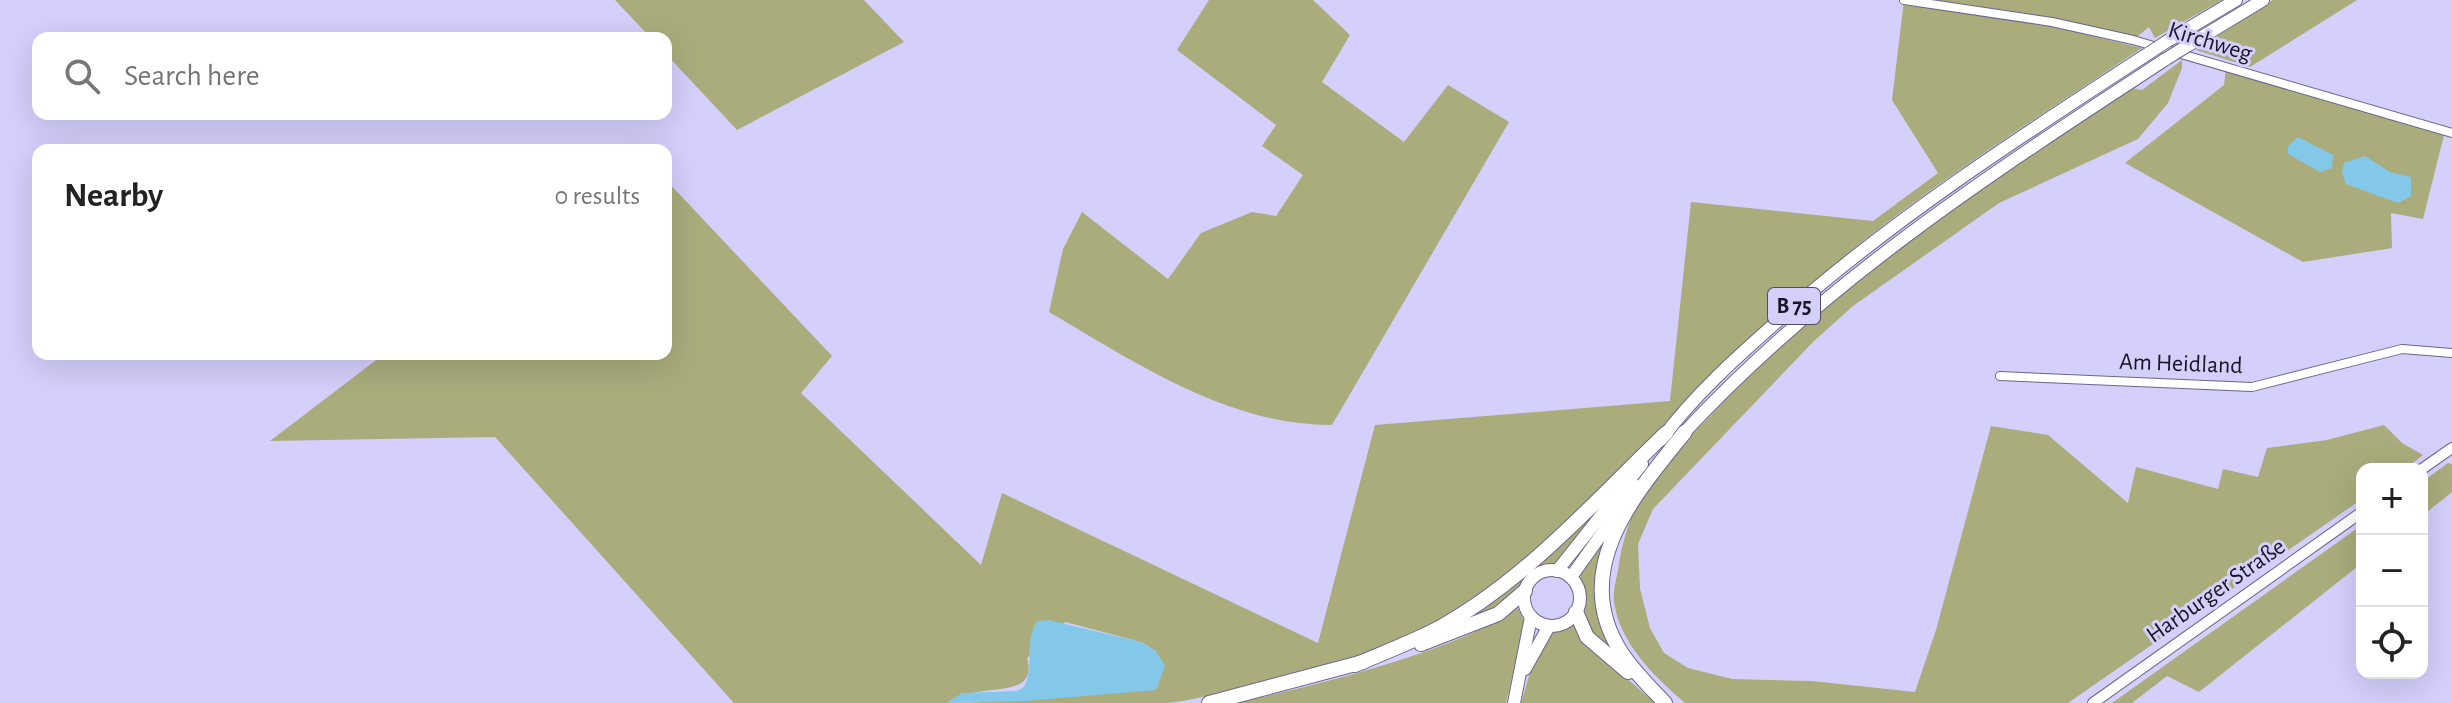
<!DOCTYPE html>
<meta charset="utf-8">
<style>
body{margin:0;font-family:"Alegreya Sans",sans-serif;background:#f2f2f2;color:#222}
.controls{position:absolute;right:24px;bottom:24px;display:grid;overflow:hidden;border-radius:16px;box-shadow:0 8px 32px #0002}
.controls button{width:72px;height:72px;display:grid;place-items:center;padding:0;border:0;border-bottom:2px solid #e0e0e0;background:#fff;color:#222;font:40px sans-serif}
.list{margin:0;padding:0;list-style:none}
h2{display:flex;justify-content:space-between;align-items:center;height:104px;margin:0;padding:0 32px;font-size:34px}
h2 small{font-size:26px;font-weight:400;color:#767676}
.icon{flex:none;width:44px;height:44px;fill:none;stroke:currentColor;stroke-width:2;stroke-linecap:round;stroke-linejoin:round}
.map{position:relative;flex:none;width:2452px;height:703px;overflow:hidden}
.search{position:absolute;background:#fff;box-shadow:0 8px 32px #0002;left:32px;top:32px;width:640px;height:88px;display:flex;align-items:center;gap:20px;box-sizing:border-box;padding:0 28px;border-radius:16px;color:#767676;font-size:30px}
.panel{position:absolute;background:#fff;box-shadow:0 8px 32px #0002;left:32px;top:144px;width:640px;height:216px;border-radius:16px}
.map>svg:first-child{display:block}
.green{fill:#aaac7c}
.water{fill:#84c8e9}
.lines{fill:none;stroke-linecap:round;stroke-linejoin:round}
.minor-casing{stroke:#6a658c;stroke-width:10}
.tertiary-casing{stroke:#6a658c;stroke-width:12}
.primary-casing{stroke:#6a658c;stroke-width:14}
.trunk-casing{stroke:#6a658c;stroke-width:14}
.motorway-casing{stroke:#6a658c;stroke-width:16}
.minor{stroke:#fff;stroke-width:8}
.tertiary{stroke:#fff;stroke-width:10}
.primary{stroke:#fff;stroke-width:12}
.trunk{stroke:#fff;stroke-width:12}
.motorway{stroke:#fff;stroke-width:14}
.trunk-bridge-casing{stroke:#6a658c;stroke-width:14;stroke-linecap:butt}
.trunk-bridge{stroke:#fff;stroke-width:12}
.labels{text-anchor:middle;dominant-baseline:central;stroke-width:6;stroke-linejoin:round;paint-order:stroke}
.shield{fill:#d4cffb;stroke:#504d65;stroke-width:2}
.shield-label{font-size:22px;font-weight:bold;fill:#181525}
.street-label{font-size:24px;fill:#181525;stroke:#d4cffb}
</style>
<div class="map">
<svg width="2452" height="703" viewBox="0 0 2452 703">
<rect width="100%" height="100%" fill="#d4cffb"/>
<g class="green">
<path d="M615,0H864L904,42L737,130L666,54V38H651Z"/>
<path d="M1209,0H1313L1350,35L1322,82L1404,142L1448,85L1509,122L1332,425C1230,426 1134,362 1049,312L1063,249L1082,212L1168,279L1201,233L1252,212L1276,216L1303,175L1262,146L1276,125L1177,50Z"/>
<path d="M1904,0H2222L2155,38L2149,27L2133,40L2051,26L2142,48C2028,124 1908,198 1805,290C1667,411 1546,586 1371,654C1325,671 1276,681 1228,691C1208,695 1186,702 1166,703C1098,703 1029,703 962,703L1038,699L1156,651L1141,642L1065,622L1027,658C1040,703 975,680 947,703H734L495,437L270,441L384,354H666V180L832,356L801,393L981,565L1002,493L1318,643L1375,425L1670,401L1691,202L1873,221L1938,173L1892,100Z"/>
<path d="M2273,0H2357L2250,67L2196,50Z"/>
<path d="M2182,60V68L2168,103L2138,139L1999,203L1853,306L1813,342L1653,509L1638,544L1640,589L1650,628L1664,653L1688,668L1732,679L1812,681L1915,692L1936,630L1991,426L2048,435L2128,503L2136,467L2218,489L2223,469L2258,477L2267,448L2327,440L2384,425L2402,443L2423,455L2405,469H2362V499L2068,703H1685C1655,677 1619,643 1614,601C1613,592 1616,580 1618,571C1622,538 1634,503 1654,476C1671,454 1693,434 1712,414C1833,283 1982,185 2131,88L2142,90Z"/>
<path d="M2226,68L2445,131L2423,219L2391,213L2392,248L2303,262L2125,163L2224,85Z"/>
<path d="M2448,463L2452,464V492L2422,516V482Z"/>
<path d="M1612,492L1561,563C1522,572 1522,596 1490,613C1478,619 1461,622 1448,626Z"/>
<path d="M1612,523L1601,560L1617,653L1587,630L1580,579L1581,572Z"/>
<path d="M2362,525V563L2199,692L2167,676L2132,703H2112Z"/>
<path d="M1518,608L1525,623L1506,703H1237C1318,684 1450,654 1518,608Z"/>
<path d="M1573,625L1591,647L1655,703H1521L1537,649L1547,634Z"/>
</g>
<g class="water">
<path d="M2298,137L2333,155L2332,168L2320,172L2288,154V146Z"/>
<path d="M2365,156L2390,172L2411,177V196L2398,203L2346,184L2342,172L2344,163Z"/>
<path d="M1048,620L1141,642L1156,651L1165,666L1156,690L1025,701L947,703L962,693L1016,691L1023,688C1036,667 1022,649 1037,621Z"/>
</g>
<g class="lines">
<g class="minor-casing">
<g id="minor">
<path d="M1904,0L2052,22L2133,40L2452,133"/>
<path d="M2000,376L2252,387L2402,349L2452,353"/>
</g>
</g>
<g class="tertiary-casing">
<g id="tertiary">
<path d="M2422,469L2452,448"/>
<path d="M2093,703L2362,512"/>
</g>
</g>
<g class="primary-casing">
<g id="primary">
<circle cx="1552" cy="598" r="28"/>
<path d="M1525,669L1549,626"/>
<path d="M1514,703L1531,617"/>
</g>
</g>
<g class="trunk-casing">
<g id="trunk">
<path d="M2169,40L2236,0"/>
<path d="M2187,46L2263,0"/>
<path d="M1681,436C1822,283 1993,172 2166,59"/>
<path d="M1661,440C1694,395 1738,356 1780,319C1894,218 2021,136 2149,53"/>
<path d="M1557,571L1642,464"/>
<path d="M1571,577L1636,486"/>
</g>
</g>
<g class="motorway-casing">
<g id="motorway">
<path d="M1576,612L1587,637L1628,672"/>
<path d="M1421,644L1498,614L1525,591"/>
<path d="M1355,665C1383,653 1412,642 1439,628C1527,579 1594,502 1666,433"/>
<path d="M1209,703L1363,662"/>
<path d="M1665,703C1650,687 1633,671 1621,652C1568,569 1635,494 1685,432"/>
</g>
</g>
<use href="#minor" class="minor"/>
<use href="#tertiary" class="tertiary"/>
<use href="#primary" class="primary"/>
<use href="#trunk" class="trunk"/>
<use href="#motorway" class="motorway"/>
<g class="trunk-bridge-casing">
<g id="trunk-bridge">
<path d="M2149,53L2169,40"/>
<path d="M2166,59L2187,46"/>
</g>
</g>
<use href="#trunk-bridge" class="trunk-bridge"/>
</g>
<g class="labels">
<rect class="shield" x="1768" y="288" width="52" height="36" rx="6"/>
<g class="shield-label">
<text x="1794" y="306">B 75</text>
</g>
<g class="street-label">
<text transform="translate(2210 42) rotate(17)">Kirchweg</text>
<text transform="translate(2181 364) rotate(2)">Am Heidland</text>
<text transform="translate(2216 591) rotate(-35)">Harburger Straße</text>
</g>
</g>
</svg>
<div class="controls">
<button>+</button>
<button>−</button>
<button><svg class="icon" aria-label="locate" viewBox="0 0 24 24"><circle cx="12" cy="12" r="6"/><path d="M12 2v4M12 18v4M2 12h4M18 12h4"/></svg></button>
</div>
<div class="search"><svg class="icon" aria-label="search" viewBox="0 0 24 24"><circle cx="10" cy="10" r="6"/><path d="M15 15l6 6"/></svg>Search here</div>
<section class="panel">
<h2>Nearby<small>0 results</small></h2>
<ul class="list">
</ul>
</section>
</div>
